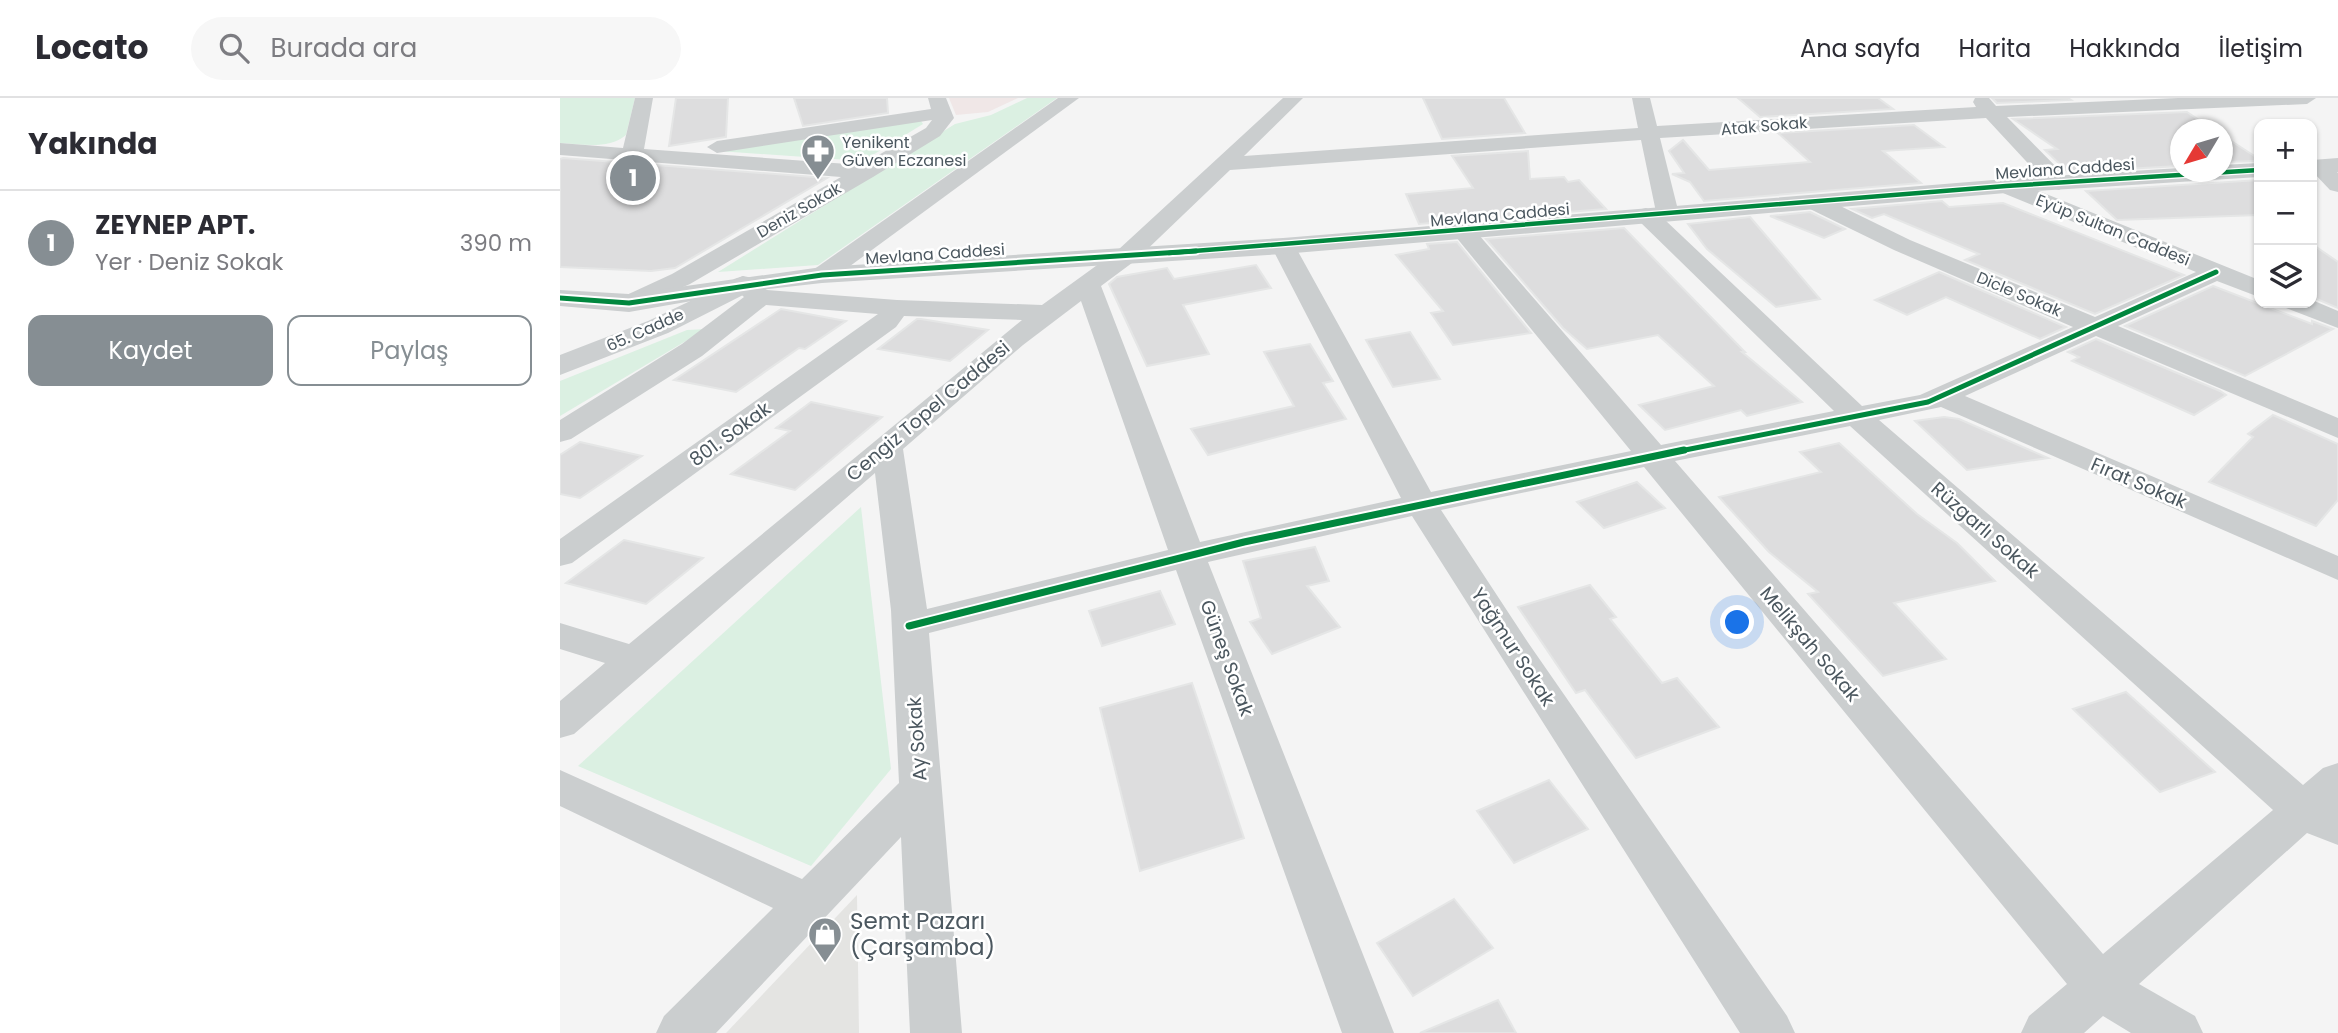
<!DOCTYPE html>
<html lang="tr">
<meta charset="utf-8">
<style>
body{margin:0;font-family:Poppins,sans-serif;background:#f7f7f7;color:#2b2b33}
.controls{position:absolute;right:21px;top:21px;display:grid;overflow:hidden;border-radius:14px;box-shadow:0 2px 5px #0004}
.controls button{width:63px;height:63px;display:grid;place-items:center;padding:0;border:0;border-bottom:2px solid #e1e1e2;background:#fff;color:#2b2b33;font:35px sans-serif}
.compass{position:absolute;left:1610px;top:21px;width:63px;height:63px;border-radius:50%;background:#fff;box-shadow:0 2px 5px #0004;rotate:232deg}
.you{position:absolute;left:1178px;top:525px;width:24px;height:24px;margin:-18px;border:5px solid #fff;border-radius:50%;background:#1a73e8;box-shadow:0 0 0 10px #1a73e833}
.badge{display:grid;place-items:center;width:46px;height:46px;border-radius:50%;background:#868e93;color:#fff;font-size:23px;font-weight:700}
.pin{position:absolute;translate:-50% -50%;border:4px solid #fff;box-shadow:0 2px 7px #0006}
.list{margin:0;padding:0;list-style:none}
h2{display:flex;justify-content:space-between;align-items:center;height:91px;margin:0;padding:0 28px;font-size:30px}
h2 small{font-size:23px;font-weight:400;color:#7c7c81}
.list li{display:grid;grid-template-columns:46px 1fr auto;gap:21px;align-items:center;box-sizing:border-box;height:105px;padding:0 28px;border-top:2px solid #e1e1e2}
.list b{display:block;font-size:26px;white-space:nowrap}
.list p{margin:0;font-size:23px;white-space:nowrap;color:#7c7c81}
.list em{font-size:23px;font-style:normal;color:#7c7c81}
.actions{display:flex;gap:14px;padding:21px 28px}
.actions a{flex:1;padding:16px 0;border:2px solid #868e93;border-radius:14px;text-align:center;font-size:24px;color:#868e93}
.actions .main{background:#868e93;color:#fff}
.icon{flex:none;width:38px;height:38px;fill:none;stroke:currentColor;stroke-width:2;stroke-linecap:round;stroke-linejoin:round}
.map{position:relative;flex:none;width:1778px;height:935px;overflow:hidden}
header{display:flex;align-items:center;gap:42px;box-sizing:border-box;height:98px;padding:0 35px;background:#fff;border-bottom:2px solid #e1e1e2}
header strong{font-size:33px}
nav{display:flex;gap:38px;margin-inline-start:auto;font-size:24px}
.search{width:490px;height:63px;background:#f7f7f7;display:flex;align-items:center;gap:18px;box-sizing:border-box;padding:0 24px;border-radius:38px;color:#7c7c81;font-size:26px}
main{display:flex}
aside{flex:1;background:#fff}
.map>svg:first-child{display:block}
.commercial{fill:#e4e4e2}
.medical{fill:#f0e7e7}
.green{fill:#dbf0e2}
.building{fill:#ddddde;stroke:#e5e6e6;stroke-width:2}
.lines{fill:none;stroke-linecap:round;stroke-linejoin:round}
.minor{fill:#cbcecf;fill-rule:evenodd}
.tertiary{fill:#cbcecf;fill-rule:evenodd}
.secondary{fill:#cccfd0;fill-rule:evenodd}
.cycleway-far2-casing{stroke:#fff;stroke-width:7}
.cycleway-far1-casing{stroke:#fff;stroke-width:9}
.cycleway-casing{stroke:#fff;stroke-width:11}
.cycleway-far2{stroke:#00873e;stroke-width:4.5}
.cycleway-far1{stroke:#00873e;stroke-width:5}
.cycleway{stroke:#00873e;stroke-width:7}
.labels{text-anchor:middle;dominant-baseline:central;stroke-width:5;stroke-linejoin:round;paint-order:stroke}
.far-street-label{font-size:16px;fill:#4b575f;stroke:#fff}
.far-poi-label{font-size:16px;fill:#4b575f;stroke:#fff;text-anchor:start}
.street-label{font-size:19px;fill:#4b575f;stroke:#fff}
.near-poi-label{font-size:23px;fill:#4b575f;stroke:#fff;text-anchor:start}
</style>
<header>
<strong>Locato</strong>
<div class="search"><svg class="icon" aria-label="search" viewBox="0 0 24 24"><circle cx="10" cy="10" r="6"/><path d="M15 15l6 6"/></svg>Burada ara</div>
<nav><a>Ana sayfa</a><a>Harita</a><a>Hakkında</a><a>İletişim</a></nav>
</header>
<main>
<aside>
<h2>Yakında<small></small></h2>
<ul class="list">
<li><span class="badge">1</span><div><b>ZEYNEP APT.</b><p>Yer · Deniz Sokak</p></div><em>390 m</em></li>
</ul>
<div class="actions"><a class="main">Kaydet</a><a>Paylaş</a></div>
</aside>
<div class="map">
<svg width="1778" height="935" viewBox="0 0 1778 935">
<rect width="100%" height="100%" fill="#f4f4f4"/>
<path class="commercial" d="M297,797L299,935H166Z"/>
<path class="medical" d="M389,0H458L428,14L396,17Z"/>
<g class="green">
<path d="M0,0H75L66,37C48,52 22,46 0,45Z"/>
<path d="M467,0H497L258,167L158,174L395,26L431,17Z"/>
<path d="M361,23L363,26L303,63L158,53Z"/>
<path d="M146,231L0,318V283L127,232Z"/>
<path d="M301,409L331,671L251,768L18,668Z"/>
</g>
<g class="building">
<path d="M116,0H168L166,39L109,48Z"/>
<path d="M234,0H327L328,15L243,28Z"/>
<path d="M863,0H944L965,35L882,41Z"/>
<path d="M1178,0H1318L1333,11L1200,19Z"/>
<path d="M1432,0H1508L1511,2L1437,5Z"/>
<path d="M1627,14L1654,32H1620V68L1508,74L1485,52L1497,51L1453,21Z"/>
<path d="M1354,27L1384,49L1323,53L1361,85L1144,103L1130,84L1112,76L1124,75L1109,53L1123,42L1149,72L1250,64L1218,35Z"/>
<path d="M1662,37L1699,61V63L1662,64Z"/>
<path d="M968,53L970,81L1004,79L1008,84L1019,82L1046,111L859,126L846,96L913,90L892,58Z"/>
<path d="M3,60L267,80L115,170L91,173L0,169V61Z"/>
<path d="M1699,82V117L1557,122L1526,93Z"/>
<path d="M1382,103L1389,109L1443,105L1624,177L1535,216L1405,162L1419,156L1324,116L1312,120L1292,111Z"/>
<path d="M1250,114L1285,131L1264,140L1210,118Z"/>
<path d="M1190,119L1260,201L1216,209L1147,151L1128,126Z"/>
<path d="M1064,130L1185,254H1182L1242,304L1187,318L1181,312L1105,332L1079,307L1154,288L1098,237L1027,251L1003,230L926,141Z"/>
<path d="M897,144L971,235L893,247L871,215L883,213L836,157L869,151L867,146Z"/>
<path d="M1752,146L1778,164V210L1752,199Z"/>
<path d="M696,167L711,190L623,207L649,256L587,268L549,186L557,179L607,170L614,181Z"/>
<path d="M1379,174L1506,229L1480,241L1386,199L1347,217L1315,202Z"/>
<path d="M1653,188L1752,226V223L1773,231L1685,278L1565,228Z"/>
<path d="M221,211L286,223L245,251L239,250L176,294L114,282Z"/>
<path d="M357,221H361L428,232L390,263L318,251Z"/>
<path d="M850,234L880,281L833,289L806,242Z"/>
<path d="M1536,241L1660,293L1666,297L1634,317L1512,263L1519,259L1508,254Z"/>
<path d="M750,246L773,283L763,285L786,321L648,357L631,331L734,308L704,254Z"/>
<path d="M251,304L322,319L235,392L171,376L230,333L216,330Z"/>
<path d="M1713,317L1778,346V402L1756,428L1649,384L1693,339L1688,336Z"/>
<path d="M1384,319L1399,321L1488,360L1407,372L1355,323Z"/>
<path d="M20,344L82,358L20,400L0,396V357Z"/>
<path d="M1279,345L1357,416L1397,445L1435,483L1334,505L1386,561L1323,578L1248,496L1258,494L1209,454L1159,399L1261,374L1240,354Z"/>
<path d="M1077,384L1105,410L1044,430L1017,404Z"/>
<path d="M64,442L143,460L86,506L6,485Z"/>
<path d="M755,449L769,483L747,488L780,529L712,556L690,524L701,520L683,463Z"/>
<path d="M1030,487L1056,519L1050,521L1102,585L1117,580L1159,629L1076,660L1025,592L1016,595L958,509Z"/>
<path d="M600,493L615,526L542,548L529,513Z"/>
<path d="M632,585L684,740L580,773L540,610Z"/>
<path d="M1566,594L1655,674L1600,694L1513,611Z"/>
<path d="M989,682L1028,731L954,765L917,713Z"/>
<path d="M894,801L933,850L853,898L817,845Z"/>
<path d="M938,902L956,935H860Z"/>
</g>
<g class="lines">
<g class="minor">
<path d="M75,0H93L84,51L301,67L366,30L372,22L157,55L147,49L157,43L371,11L368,0H386L394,20L380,38L313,79L130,186L69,213L60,210L56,205L60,200L112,176L281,79L0,57V45L63,50Z"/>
<path d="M498,0H519L271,182H253L250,177L253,172Z"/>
<path d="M723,0H743L684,58L1078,30L1072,0H1090L1097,28L1416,9L1413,4L1415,0H1429L1436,8L1618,0H1756L1747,6L1447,19L1507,80L1510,85L1499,92L1491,90L1426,20L1100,40L1119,116L1116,121L1105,122L1302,308L1360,297L1513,229L1334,152L1250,111L1247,106L1250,101H1266L1350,142L1535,219L1636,174L1438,93L1435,88L1438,83H1454L1699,182V199L1657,183L1558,228L1778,320V340L1536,238L1405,298L1778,458V482L1381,309L1319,322L1743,687L1763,670L1778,665V747L1747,735L1579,886L1635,918L1643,935H1571L1543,918L1524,935H1461L1469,918L1507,886L1084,369L881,412L969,546L1227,918L1235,935H1180L852,418L648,464L834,935H782L616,472L369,535L402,935H350L341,739L156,935H96L104,918L213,810L0,708V672L242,781L339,685L331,512L315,375L14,636L0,640V603L45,565L0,551V525L69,546L462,222L344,218L336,229L12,465L0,468V441L318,216L206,207L142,258L11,341L0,344V322L122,246L184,199L170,186L174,181L183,178L207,192L337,202L482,207L558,152ZM1081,42L1096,114L1086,110L1078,112L1075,117L1078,122L1274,313L1101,347L912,129H896L892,134L896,139L1071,353L871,394L735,148L731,143H715L711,148L841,400L640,444L541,188L576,162L670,72ZM521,203L608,452L367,511L343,351L463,247ZM1290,328L1713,712L1543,856L1115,363Z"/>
<path d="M1759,62L1766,64L1778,75V94L1770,92L1752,73V63Z"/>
<path d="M1752,202L1778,213V230L1726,210L1722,205Z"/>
</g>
<g class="tertiary">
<path d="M1778,60V74L1752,76V62Z"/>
<path d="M1699,65V79L1446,95L723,156L262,185L183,194L69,214L0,208V192L69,196L262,169L723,140L1446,81L1620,70V74H1662V67Z"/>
</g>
<path class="secondary" d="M183,178L193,180L197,186L193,192L108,235L0,277V257L88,223Z"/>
<g class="cycleway-far2-casing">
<path id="cycleway-far2" d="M609,155L1446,88L1699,72"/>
</g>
<g class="cycleway-far1-casing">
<g id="cycleway-far1">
<path d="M0,200L69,205L262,177L636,153"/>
<path d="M1115,354L1368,304L1656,174"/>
</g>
</g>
<g class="cycleway-casing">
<path id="cycleway" d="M349,528L684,444L1124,352"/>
</g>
<use href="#cycleway-far2" class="cycleway-far2"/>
<use href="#cycleway-far1" class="cycleway-far1"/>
<use href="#cycleway" class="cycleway"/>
</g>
<defs>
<g id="pharmacy-pin" transform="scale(1.75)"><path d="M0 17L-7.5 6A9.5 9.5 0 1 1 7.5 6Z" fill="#868e93" stroke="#fff"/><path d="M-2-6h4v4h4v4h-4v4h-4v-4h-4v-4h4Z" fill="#fff"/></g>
<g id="shop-pin" transform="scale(1.75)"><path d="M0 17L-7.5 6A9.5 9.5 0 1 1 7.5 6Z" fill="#868e93" stroke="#fff"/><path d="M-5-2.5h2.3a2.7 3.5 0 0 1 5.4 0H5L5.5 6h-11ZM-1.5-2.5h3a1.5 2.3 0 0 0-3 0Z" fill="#fff"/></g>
</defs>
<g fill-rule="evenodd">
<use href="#pharmacy-pin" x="258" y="53"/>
<use href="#shop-pin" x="265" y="836"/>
</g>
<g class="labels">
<g class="far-street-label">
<text transform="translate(1204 28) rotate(-5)">Atak Sokak</text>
<text transform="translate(1505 71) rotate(-4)">Mevlana Caddesi</text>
<text transform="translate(239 112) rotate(-30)">Deniz Sokak</text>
<text transform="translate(940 117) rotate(-5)">Mevlana Caddesi</text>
<text transform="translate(1553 132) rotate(22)">Eyüp Sultan Caddesi</text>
<text transform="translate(375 156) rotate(-4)">Mevlana Caddesi</text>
<text transform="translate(1459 196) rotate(23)">Dicle Sokak</text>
<text transform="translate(85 232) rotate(-24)">65. Cadde</text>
</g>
<g class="far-poi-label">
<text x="282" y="44">Yenikent<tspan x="282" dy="18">Güven Eczanesi</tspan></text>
</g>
<g class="street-label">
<text transform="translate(368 313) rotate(-40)">Cengiz Topel Caddesi</text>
<text transform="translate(170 336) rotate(-36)">801. Sokak</text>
<text transform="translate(1579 385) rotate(23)">Fırat Sokak</text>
<text transform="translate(1425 432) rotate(41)">Rüzgarlı Sokak</text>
<text transform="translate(1250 546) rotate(50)">Melikşah Sokak</text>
<text transform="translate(953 549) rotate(57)">Yağmur Sokak</text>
<text transform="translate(667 560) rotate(70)">Güneş Sokak</text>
<text transform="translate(357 641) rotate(-94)">Ay Sokak</text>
</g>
<g class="near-poi-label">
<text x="290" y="823">Semt Pazarı<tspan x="290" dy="26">(Çarşamba)</tspan></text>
</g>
</g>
</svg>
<div class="controls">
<button>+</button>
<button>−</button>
<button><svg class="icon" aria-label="layers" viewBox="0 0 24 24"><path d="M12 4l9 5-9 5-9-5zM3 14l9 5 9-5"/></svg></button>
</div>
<svg class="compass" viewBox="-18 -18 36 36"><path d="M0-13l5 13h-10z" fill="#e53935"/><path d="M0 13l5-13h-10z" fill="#7c7c81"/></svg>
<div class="you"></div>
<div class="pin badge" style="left:73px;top:80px">1</div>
</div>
</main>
